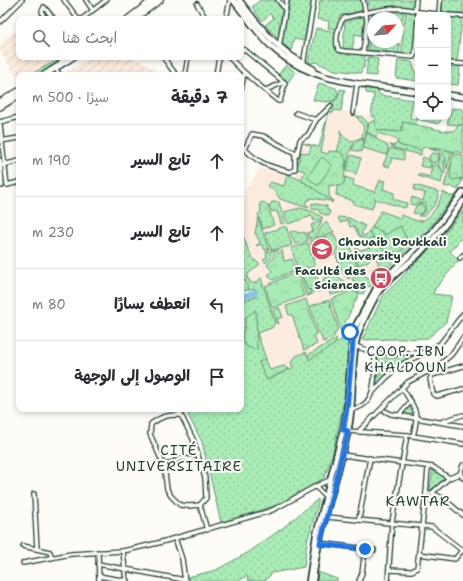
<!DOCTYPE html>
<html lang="ar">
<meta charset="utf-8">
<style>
body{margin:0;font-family:"Shantell Sans","Playpen Sans Arabic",sans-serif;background:#f7f7f7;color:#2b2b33;direction:rtl}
.controls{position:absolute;right:12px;top:12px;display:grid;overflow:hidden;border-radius:8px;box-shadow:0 2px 6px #0003}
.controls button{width:36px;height:36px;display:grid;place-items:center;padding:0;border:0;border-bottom:1px solid #e1e1e2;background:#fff;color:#2b2b33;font:20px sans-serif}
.compass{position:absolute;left:367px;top:12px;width:36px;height:36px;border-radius:50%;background:#fff;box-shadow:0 2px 6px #0003;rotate:64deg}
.stop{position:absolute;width:12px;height:12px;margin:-9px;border:3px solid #1a73e8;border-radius:50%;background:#fff}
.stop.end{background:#1a73e8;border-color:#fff;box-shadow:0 1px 4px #0008}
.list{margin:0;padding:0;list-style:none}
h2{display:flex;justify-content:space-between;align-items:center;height:52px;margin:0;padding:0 16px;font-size:17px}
h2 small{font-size:13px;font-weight:400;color:#7c7c81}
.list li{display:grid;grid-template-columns:26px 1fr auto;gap:12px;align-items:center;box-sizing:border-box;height:72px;padding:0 16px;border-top:1px solid #e1e1e2}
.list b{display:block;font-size:15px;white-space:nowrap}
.list em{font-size:13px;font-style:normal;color:#7c7c81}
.icon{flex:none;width:22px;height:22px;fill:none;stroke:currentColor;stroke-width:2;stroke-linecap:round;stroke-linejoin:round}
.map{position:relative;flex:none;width:463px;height:581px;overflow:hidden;direction:ltr}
.search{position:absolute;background:#fff;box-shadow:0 2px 6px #0003;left:16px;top:16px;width:228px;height:44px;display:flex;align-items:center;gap:10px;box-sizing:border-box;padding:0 14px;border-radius:8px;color:#7c7c81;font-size:15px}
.panel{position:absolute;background:#fff;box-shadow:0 2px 6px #0003;left:16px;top:72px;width:228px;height:340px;border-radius:8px;direction:rtl}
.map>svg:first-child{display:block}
.built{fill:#fcecdf}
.industrial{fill:url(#industrial-furrows)}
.grass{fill:url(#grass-dots);stroke:#649474}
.forest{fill:url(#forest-crowns);stroke:#649474}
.pitch{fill:#a8ebb5;stroke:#649474}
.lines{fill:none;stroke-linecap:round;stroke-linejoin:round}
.river{stroke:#85c8e6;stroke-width:6}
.minor-casing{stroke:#1f3d34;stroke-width:6}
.secondary-casing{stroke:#1f3d34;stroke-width:8}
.primary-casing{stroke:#1f3d34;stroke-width:8}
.trunk-casing{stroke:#1f3d34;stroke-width:8}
.minor{stroke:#fdfcf7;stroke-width:3.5}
.secondary{stroke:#fdfcf7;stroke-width:4.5}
.primary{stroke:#fdfcf7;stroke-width:5}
.trunk{stroke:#fdfcf7;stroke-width:5.5}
.route{stroke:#1a73e8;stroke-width:5}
.labels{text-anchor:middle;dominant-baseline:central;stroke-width:4;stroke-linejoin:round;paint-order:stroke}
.poi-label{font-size:12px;font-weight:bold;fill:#1f3d34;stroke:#fdfcf7;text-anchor:start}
.quarter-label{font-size:14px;letter-spacing:1px;fill:#1f3d34;stroke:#fdfcf7}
</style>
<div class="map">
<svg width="463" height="581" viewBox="0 0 463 581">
<defs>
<pattern id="industrial-furrows" width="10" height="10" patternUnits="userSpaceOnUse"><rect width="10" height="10" fill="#fcecdf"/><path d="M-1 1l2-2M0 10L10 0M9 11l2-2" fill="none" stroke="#d8cbc0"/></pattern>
<pattern id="grass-dots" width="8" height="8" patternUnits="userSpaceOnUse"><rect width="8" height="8" fill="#a8ebb5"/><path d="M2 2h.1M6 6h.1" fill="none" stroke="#90ca9c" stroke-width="1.8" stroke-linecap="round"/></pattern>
<pattern id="forest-crowns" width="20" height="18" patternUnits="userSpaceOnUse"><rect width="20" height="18" fill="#a8ebb5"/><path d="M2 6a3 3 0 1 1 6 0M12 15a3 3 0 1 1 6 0" fill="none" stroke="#90ca9c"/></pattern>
</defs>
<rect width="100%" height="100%" fill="#fdfcf7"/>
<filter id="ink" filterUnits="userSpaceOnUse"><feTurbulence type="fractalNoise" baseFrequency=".025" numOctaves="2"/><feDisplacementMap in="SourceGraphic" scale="8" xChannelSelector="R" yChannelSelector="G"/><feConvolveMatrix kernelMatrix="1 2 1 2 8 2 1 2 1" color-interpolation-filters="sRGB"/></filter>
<g filter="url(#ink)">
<path class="built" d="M452,108L463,109V178L452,180L445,199L411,242L371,274L350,311L334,345L306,362L267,380L257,358L255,289L241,291V202L245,191L260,168L295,176L302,144L320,148L330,109L375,116L445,131Z"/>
<g class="industrial">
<path d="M19,29V57H59L58,60L29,75H19V81L0,51V44L3,42L2,40Z"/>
<path d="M91,57H131L152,67L158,75H63Z"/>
</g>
<g class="grass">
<path d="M260,0H275L282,10L278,38L265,25L274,18L270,14L262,21L252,7Z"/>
<path d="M290,0H312L304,41L294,39L291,51L282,42Z"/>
<path d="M320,0H361L363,10L340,16L338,29L328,28L329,21L317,19Z"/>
<path d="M367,0H415L413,8L393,6L371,10Z"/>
<path d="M443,0H463V13L444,12L442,9Z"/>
<path d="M406,11L418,13L413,55H402V42Z"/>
<path d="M394,12H404L401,26L397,27V18H373V30L368,29L371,16Z"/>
<path d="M365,16L364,36L355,34L352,50L343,48L345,22Z"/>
<path d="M451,17L461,18L462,20L457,62L448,60V40Z"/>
<path d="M316,28L337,32L335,48L339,53L365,55L364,68H362L361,73L335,70L315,62L309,64L308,61Z"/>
<path d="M369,40H373V42L400,44L399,54L368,50Z"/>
<path d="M368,57L378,59L376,76L366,75Z"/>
<path d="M58,60L56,66L38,75H29Z"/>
<path d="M398,60L412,62L418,81L396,78Z"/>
<path d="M286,65L295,72L288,82L278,75Z"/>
<path d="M448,65L460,66L458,85L448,84Z"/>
<path d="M319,83L336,88L338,93L335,100L326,102L313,100Z"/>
<path d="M366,88L377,89L380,95L413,100L410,118L417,120L416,125L403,122L401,132L375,130V116H371L374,94L366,93Z"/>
<path d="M340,89L345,90L341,111L334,110L333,113L329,112L330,103L337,99Z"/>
<path d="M452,108L463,109V125L447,124Z"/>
<path d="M418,114V117H443L438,124L417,119Z"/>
<path d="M356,116L362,117L368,123L365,140L362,136C367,125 360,123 356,116Z"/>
<path d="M340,130C343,140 352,144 361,137L364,139C349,140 349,157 346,169V160L337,152L341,137Z"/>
<path d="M367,133L388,146L387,155L363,148Z"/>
<path d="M359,140H364L361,152L352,150L354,143Z"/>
<path d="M397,143L399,145L421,149V155L394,148L390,145L393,146Z"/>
<path d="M425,146L454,152L451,155L447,169L445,157L442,152Z"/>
<path d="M390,148L404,152V160L392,158L389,167L383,165Z"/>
<path d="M438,152L444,159L445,174L438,164L440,158Z"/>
<circle cx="434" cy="158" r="5"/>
<path d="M351,155L361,158L356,174L346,171Z"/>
<path d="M423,157L428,159L431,164L430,168L420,166Z"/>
<path d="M452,160V170L460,180L463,178L458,190L450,186L449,187L444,186Z"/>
<path d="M432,165H437L443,174L441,183L418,176L419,174L430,177Z"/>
<path d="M287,174L301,180L333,201L332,203L330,201L310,198L309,200H307L305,204L309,206L308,208L280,199L274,190L267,186L270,182L284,186Z"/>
<path d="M345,177L354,180L353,184L355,186L375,192L380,180L385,181L383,189L394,193L393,199L407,203L406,207L404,208L375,199L372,209L353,204V201L336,195L337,186L344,183Z"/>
<path d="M415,185L439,192L436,203L425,216H418L425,212V204L421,203L414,205L410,204L412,197L423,201L425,193L414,190Z"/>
<path d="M443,192L450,196H454L429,228L400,256L397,254L409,243L400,226L385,236L383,232L372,227L381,211L400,218L401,215C406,216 414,221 419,221C432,220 440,201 443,192Z"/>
<path d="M264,202L268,206L274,225L263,229L258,214L261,212L260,203Z"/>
<path d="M272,202H279L285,223L281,224L277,211L272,212L269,206Z"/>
<path d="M312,203L327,206V210L330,211L329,216L320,213L319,210L312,209Z"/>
<path d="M421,204L425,207L424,212L419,214L413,213L416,206Z"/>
<path d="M300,208L314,212L323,218L314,221L312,216L288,224L284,212Z"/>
<path d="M463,210V236L450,252L459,260L435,289L433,294L452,296L446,322L428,338L362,340L383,296L440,239Z"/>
<path d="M338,217L349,218L365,226L361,234L365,236L369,231L394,262L377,276L371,269L373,270L379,264L374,255L367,262L358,265L354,254L356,248L361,250L377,245L375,238L366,240L359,236L354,226L350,227L348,220L340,223Z"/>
<path d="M258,218L269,250H265L261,244L256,246L260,242L255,233Z"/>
<path d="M322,220L314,238L309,239L307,233L313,231L311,225Z"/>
<path d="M326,222L334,232L316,238L323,224Z"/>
<path d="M286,226L292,245L287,247L271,250L265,233Z"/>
<path d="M293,231L301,233L305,232L308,241L295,244L290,232Z"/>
<path d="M241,232C247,243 248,257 260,264L248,274L247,277L251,283H255L261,278L275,323L272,328L257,333L266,359L259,362L267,380L293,368L291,363L296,356L306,352L309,359L349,335L350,336V345L344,401L333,452L324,478L280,504L221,523L202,442L186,411L190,409H241V301L256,297L255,289L249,290L245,281L241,280Z"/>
<path d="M334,234L339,246L334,255L315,259L310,241Z"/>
<path d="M308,243L315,267L298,269L291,248Z"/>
<path d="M349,243L357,267L349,279L343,274L336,256L343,244Z"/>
<path d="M279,250L266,263L263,260L267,258L266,252Z"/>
<path d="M357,270L374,282L370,287L368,286L363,294L356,292L360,283L352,280Z"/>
<path d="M300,271L319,279L312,294L308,296L311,290L307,289Z"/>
<path d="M335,274L346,283L316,292L324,278Z"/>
<path d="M347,284L344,292L330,295L329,291Z"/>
<path d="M329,300L338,328L333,338L323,342L320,333H318L310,306Z"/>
<path d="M279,307L283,317L277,319L279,323L277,324L273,310Z"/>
<path d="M407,355L410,359L395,369L393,368L383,377L384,379L377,386V376H380V362L378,361V356H383L385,358H396L397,356Z"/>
<path d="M411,405L415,416H414L403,413Z"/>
<path d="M433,469L446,478L431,490L430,489Z"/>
<path d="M318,499V504L307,542L304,567L272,573L265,581H248L247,576L239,581H189L188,577L216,570L249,552L284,527Z"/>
<path d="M318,572L337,579V581H317Z"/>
</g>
<g class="forest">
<path d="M329,109L321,152L328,154L329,151L341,152L346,160L344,183L340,186L329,185V195L332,201L301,180L305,171L297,169L301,152L309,154L311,146L303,143L319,147Z"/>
<path d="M375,120L376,130L401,132L403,122L445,131H455L458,125H463V153L428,147L436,151L425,147L420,150C413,146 404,149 397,143L398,140L378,133L376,137L367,132L369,123Z"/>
<path d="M454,154L463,155V178L452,180L450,177L452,157Z"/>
<path d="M400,226L409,243L397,254L395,251L389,256L369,231L372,227L385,235Z"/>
<path d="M282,250L284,261L292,259L296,270L273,280L268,275L272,271L267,265Z"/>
<path d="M298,271H300L307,289L311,290L308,296L306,295Z"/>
<path d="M296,272L304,296L272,308L265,286Z"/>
<path d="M241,280H245L249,290L241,291Z"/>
<path d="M348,289L359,294L341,331L331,299L345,294Z"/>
<path d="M306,299L316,334L314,335L317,344L304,350L292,315H289L286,306Z"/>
<path d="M256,310L257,350L247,347L242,340L246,317Z"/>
<path d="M337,338L334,345L309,360L308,355Z"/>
<path d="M266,359L270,370L284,366L289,369L267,380L259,362Z"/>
</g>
<g class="pitch">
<path d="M322,157L332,165L318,186L307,177Z"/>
<circle cx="385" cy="367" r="5"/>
</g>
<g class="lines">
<path class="river" d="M241,297L255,293"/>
<g class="minor-casing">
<g id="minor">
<path d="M64,0L78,19"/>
<path d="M86,0L92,9"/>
<path d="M278,0L286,10"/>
<path d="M363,0L367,20L363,53"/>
<path d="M197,4L206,19"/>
<path d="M415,10L416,0"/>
<path d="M419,12L446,15"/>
<path d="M439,14L440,0"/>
<path d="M446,15L463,16"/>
<path d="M44,19L42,11L44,7L54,19"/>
<path d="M82,19L106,0"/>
<path d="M226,19L230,0"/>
<path d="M418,20L415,54L413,57L344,51L339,50C334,43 338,24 344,18C366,13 397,3 419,12L418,15"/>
<path d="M0,22L22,0"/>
<path d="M279,47L287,0"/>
<path d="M163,57L176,75"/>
<path d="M229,57C244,74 261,87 278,101H280L285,83L245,50L241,49"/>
<path d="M448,63L463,64"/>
<path d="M303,65L314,0"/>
<path d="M59,66L63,57"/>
<path d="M57,71L60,75"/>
<path d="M185,75L188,57"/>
<path d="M216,75L219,57"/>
<path d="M241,89L244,74"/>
<path d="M266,90L284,82"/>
<path d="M296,113L316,120"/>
<path d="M353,113L357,84"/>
<path d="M0,122L19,117"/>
<path d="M0,125L7,185"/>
<path d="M0,141L19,138"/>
<path d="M241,145C257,163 267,166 290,172L295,169V153L263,136L252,134L245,149"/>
<path d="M297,155L300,140L308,135L316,120L331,106"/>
<path d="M0,160L2,186"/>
<path d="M3,165L19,161"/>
<path d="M7,185L19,182"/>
<path d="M460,258L463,255"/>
<path d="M355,346L375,353H423"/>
<path d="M463,366L432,375L430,379L433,394L437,396L463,389"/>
<path d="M402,388C415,408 420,412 413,436"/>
<path d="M374,391L386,378L403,364L440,344L463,314"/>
<path d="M178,409L193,439L205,478L206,498L200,505L207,530"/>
<path d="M352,409C379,406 374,372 375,353"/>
<path d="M385,411L391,414L463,426"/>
<path d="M180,415C167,415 162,416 151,424L150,434L164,466L167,489L171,496L180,505L189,506L200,505"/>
<path d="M399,415L411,401"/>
<path d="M443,421L463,415"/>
<path d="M347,431L407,435L463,444"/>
<path d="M359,431L408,382L438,366L451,355L463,338"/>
<path d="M342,455L433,467L449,478L460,474"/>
<path d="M463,465L460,474L463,478"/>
<path d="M164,466L182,458L199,461"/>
<path d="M428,468L426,493C440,492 452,507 463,515"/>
<path d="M315,486L325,496"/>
<path d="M432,493L449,478"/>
<path d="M34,494L37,549"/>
<path d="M327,517L432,527L463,551"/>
<path d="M359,519L370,458"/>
<path d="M175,538L182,559L185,581"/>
<path d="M320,543L374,550"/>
<path d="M23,546L50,552L52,558"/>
<path d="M123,551L126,581"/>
<path d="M98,552L99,581"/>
<path d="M419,554L455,559L463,549"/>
<path d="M23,563L71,554L123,551L158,543L270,511C291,502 308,488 330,480"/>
<path d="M98,564L185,580"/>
<path d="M389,570L412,571L417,568L426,493"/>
<path d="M99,576L127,581"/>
<path d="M388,580L392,522L407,435"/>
<path d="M359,581L362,573L365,549"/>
</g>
</g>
<g class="secondary-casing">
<g id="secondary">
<path d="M309,581L316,535L344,426L347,408L352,340L355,327L378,285L430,235L463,192"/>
<path d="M313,581C318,530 337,481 348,431C355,400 350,367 357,338C361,323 370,307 377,294C386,280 406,266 419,254C435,238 450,220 463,201"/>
</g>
</g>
<g class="primary-casing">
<g id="primary">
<path d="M233,0C246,16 257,33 272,47C314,86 366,83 418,92"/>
<path d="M239,0C260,28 281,54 313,69"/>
<path d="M448,95L463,97"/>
</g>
</g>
<g class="trunk-casing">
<g id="trunk">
<path d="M128,19L153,0"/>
<path d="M134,19L160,0"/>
<path d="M44,75L73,57"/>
<path d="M0,102L19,91"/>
<path d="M0,107L19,95"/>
</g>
</g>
<use href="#minor" class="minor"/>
<use href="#secondary" class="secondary"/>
<use href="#primary" class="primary"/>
<use href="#trunk" class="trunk"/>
</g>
</g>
<g class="lines" filter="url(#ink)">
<path class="route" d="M350,332H354L347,408L343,430L348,431L320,544L365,549"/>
</g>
<defs>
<g id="university-disc" transform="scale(1.15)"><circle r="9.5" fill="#d1495b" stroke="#fdfcf7"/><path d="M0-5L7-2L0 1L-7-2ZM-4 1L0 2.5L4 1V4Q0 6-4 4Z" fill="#fff"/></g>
<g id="bus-disc" transform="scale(1.15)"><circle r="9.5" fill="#d1495b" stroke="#fdfcf7"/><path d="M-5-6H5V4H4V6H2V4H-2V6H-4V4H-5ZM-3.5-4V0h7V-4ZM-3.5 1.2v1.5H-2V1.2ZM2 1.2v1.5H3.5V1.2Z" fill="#fff"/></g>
</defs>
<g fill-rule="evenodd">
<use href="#university-disc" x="322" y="249"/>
<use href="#bus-disc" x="381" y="278"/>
</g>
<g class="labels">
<g class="poi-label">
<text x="338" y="242">Chouaib Doukkali<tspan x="338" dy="14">University</tspan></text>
<text x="366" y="271" text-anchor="end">Faculté des<tspan x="366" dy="14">Sciences</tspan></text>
</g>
<g class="quarter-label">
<text x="406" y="351">COOP. IBN<tspan x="406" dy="16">KHALDOUN</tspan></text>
<text x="179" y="450">CITÉ<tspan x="179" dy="16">UNIVERSITAIRE</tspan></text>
<text x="418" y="501">KAWTAR</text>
</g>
</g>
</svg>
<div class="controls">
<button>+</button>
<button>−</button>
<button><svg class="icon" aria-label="locate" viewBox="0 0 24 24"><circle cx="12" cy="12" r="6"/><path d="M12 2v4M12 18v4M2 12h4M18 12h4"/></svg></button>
</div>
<svg class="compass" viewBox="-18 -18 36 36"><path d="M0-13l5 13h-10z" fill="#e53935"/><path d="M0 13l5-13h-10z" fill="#7c7c81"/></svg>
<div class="stop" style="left:350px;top:332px"></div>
<div class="stop end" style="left:365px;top:549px"></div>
<div class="search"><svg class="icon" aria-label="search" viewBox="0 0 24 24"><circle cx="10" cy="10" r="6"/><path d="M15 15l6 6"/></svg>ابحث هنا</div>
<section class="panel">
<h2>7 دقيقة<small>سيرًا · 500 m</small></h2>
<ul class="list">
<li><svg class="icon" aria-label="ahead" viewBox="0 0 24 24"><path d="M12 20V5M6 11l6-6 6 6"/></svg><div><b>تابع السير</b></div><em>190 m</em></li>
<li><svg class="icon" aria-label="ahead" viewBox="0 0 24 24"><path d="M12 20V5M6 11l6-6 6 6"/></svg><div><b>تابع السير</b></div><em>230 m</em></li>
<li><svg class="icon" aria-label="left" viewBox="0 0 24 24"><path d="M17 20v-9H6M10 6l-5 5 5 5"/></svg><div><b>انعطف يسارًا</b></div><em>80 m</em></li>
<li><svg class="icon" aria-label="arrive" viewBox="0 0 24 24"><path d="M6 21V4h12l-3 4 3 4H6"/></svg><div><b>الوصول إلى الوجهة</b></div></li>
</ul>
</section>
</div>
